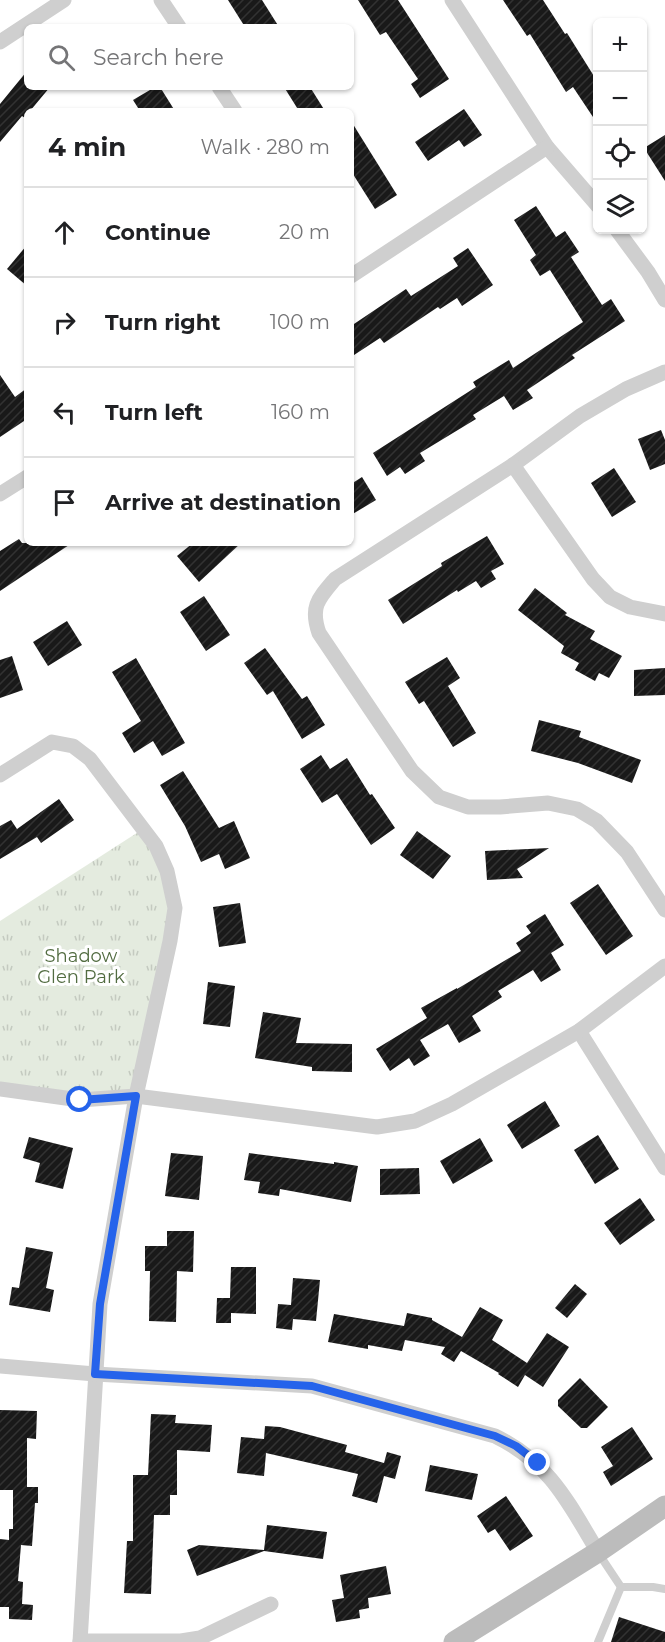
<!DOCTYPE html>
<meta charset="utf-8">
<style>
body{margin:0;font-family:Montserrat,sans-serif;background:#f6f6f6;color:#202124}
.controls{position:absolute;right:18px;top:18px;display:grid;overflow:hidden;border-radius:9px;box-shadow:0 2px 4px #0004}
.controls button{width:54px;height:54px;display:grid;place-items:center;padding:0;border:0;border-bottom:2px solid #e0e0e0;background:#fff;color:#202124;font:30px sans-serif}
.stop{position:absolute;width:18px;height:18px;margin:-14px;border:4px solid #2563eb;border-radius:50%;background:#fff}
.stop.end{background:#2563eb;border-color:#fff;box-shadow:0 2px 6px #0008}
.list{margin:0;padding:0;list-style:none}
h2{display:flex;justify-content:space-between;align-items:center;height:78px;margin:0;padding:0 24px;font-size:26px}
h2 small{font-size:20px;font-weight:400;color:#757577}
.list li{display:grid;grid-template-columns:39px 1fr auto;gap:18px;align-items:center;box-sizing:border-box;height:90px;padding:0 24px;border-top:2px solid #e0e0e0}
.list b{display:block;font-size:22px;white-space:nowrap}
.list em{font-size:20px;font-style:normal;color:#757577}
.icon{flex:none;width:33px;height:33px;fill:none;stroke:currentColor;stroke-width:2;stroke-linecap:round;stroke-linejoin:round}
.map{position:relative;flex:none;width:665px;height:1642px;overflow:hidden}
.search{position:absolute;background:#fff;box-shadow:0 2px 4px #0004;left:24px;top:24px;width:330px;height:66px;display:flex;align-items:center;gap:15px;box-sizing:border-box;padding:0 21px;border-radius:9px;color:#757577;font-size:22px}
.panel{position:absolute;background:#fff;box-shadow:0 2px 4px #0004;left:24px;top:108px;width:330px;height:438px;border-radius:9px}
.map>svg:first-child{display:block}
.park{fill:url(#park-tufts)}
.building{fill:url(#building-hatch)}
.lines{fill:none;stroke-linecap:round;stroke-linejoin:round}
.lane{stroke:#cfcfcf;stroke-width:8}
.street{stroke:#cfcfcf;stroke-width:15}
.secondary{stroke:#bcbcbc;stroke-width:21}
.route{stroke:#2563eb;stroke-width:8}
.labels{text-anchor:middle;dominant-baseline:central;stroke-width:6;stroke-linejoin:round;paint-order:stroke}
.park-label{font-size:18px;fill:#526c41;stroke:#fff}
</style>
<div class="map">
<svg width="665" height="1642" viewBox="0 0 665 1642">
<defs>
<pattern id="park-tufts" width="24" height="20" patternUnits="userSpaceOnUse" patternTransform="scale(1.5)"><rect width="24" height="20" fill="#e4ebdf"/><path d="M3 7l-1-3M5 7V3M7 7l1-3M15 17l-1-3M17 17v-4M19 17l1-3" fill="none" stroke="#c4cac0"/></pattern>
<pattern id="building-hatch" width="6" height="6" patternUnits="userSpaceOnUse" patternTransform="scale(1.5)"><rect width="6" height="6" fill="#191919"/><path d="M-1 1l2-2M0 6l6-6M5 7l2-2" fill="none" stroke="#323232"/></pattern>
</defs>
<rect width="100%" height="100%" fill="#fff"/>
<path class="park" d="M143,829L175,908L136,1096L0,1089V921Z"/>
<g class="building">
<path d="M228,0H262L279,27H245Z"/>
<path d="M358,0H398L449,79L420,98L411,84L418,79L386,32L380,35Z"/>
<path d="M503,0H543L565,34L567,33L597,81V123L573,87L566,92L530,34L527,36Z"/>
<path d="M27,71V87H50L30,111H27L25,118L22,116L0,142V104Z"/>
<path d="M155,87H160L175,111H140L133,100Z"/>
<path d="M284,87H310L325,111H299Z"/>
<path d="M464,109L482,135L464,147L459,140L428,161L415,142Z"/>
<path d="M351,121L397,195L375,209L351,171Z"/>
<path d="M665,135V181L644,148Z"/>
<path d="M536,206L556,237L565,231L579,252L571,257L602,305L611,299L625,321L572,355L575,358L527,390L533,398L513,410L504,396L473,415L476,419L420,453L425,461L405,474L400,467L387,476L373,453L476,387L473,382L509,360L513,368L583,322L550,270L540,276L530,260L536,255L514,220Z"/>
<path d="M27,245V286L7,269Z"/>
<path d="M468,248L493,285L462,306L457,298L440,309L438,307L384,343L380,338L351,357V326L406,289L411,296L458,266L453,258Z"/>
<path d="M0,375L15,397L27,388V419L0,437Z"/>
<path d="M661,430L665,440V464L650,470L638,439Z"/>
<path d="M614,468L636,502L612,517L591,483Z"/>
<path d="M362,477L376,500L351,515V484Z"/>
<path d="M487,536L504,564L491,571L496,579L481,588L476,581L458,592L457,590L403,624L388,600L442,566L441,563Z"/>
<path d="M19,539L22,543H72L0,591V551Z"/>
<path d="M193,543H241L199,582L177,556Z"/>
<path d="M535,588L567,613L565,615L595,631L590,639L622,656L609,678L599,673L595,681L575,670L579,663L561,653L564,646L518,610Z"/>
<path d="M204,596L230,635L206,651L180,612Z"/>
<path d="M67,621L82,645L48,666L33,642Z"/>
<path d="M265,648L302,699L307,696L325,725L302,739L273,691L267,695L244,663Z"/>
<path d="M12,656L23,690L0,698V660Z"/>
<path d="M447,657L460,678L448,686L476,733L453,747L424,701L419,704L405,682Z"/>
<path d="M136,658L185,743L162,756L153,741L134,753L122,733L141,721L112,672Z"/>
<path d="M665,668V695L634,696V670Z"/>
<path d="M539,720L581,731L579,737L641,760L632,783L578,763L531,751Z"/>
<path d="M321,755L330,769L347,758L370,795L372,794L395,828L371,845L337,794L322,803L300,769Z"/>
<path d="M183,771L219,828L234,821L250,858L225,869L219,854L201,862L185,826L160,785Z"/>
<path d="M59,799L74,820L41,843L37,837L0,859V826L11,820L17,829Z"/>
<path d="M417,831L451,856L433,879L400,855Z"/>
<path d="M549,848L517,869L523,878L487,880L485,851Z"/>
<path d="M598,884L633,936L606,955L570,903Z"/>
<path d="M240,903L246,943L219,947L213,907Z"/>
<path d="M545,914L564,945L551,953L561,970L541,982L533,970L498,991L502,997L472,1016L481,1031L459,1043L448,1024L420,1040L430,1056L414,1066L409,1058L390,1071L376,1049L427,1018L421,1008L457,988V989L521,951L516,943L531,933L526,926Z"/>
<path d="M208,982L235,986L230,1027L203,1024Z"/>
<path d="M263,1012L301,1018L296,1043L352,1044V1072L312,1071V1067L255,1058Z"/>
<path d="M545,1101L560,1126L522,1149L507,1125Z"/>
<path d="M598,1135L619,1169L595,1184L574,1150Z"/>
<path d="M29,1137L73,1148L63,1189L35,1182L40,1163L23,1158Z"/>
<path d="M480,1138L493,1161L453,1184L440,1161Z"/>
<path d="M171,1153L203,1156L199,1200L165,1196Z"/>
<path d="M249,1153L334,1164V1162L358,1166L351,1202L280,1189L279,1196L258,1193L260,1182L244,1180Z"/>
<path d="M419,1168L420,1194L380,1195V1169Z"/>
<path d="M640,1198L655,1220L620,1245L604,1223Z"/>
<path d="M167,1231H194L193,1272L177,1271L176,1322L149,1321L150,1271H145V1246H167Z"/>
<path d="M26,1247L53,1252L46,1288L54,1290L50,1312L9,1305L12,1287L19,1288Z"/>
<path d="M231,1267H256V1314L231,1313V1323H216L217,1298H230Z"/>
<path d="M293,1278L320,1280L316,1321L293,1319L292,1330L276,1328L278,1304L291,1305Z"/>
<path d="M575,1284L587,1294L567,1318L555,1308Z"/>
<path d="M480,1307L503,1320L492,1340L527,1363L547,1333L569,1347L543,1387L525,1375L518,1387L498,1374L499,1373L461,1351L454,1362L441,1354L445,1347L405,1340L402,1351L368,1345V1349L328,1342L334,1314L404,1326L407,1313L432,1318V1320L462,1337Z"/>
<path d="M580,1378L608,1407L587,1428H581L558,1406V1400Z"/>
<path d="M0,1410L37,1411L36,1439L27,1438V1487H38V1503H35L32,1546L21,1545L18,1581L23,1582L22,1604L33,1605L32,1620L9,1619V1607H0V1539L9,1540V1529H13V1490H0Z"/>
<path d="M151,1414L176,1415L175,1423L212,1425L210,1452L177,1450V1495H170V1515H154L151,1594L124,1593L127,1541H133V1475H148Z"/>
<path d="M265,1426L280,1427L347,1445L345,1452L384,1463L387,1452L401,1456L395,1479L384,1476L377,1503L352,1496L358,1474L266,1453L264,1476L237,1473L241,1437L264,1439Z"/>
<path d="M632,1427L653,1459L611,1486L603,1472L613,1466L601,1447Z"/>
<path d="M430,1465L478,1474L472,1500L425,1491Z"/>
<path d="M506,1496L533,1536L510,1551L495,1529L488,1533L477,1516Z"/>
<path d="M267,1525L327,1532L323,1559L264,1551L197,1576L187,1550L199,1545L264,1550Z"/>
<path d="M386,1566L391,1594L368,1598L369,1608L359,1610L360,1618L336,1622L332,1600L344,1598L340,1575Z"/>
<path d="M619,1617L665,1632V1642H611Z"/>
</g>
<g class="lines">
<g class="lane">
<path d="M599,1554L621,1587"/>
<path d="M621,1587H653L665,1589"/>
<path d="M598,1642L621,1587"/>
</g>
<g class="street">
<path d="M161,0L179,27"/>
<path d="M452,0L547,147L598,206"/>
<path d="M0,42L64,0"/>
<path d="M219,87L235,111"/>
<path d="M617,230L648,272L665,300"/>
<path d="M351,276L547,147"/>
<path d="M665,372L626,389L580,416L513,465L335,579C318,599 310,607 319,633L412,771L439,797L468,807H500L548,803L577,809L597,821L627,852L665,910"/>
<path d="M513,465L593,579L610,597L630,607L665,614"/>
<path d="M0,494L27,477"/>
<path d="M0,775L52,742L73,746L90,759L156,846L167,871L175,908L170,941L136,1096L100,1304L80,1642"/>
<path d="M579,1031L665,1168"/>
<path d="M0,1089L80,1100L136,1096L377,1127L415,1121L452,1104L579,1031L665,966"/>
<path d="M0,1366L95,1374L312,1386L495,1436C550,1463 568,1502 598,1552"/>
<path d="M80,1641H181L200,1638L271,1604"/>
</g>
<path class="secondary" d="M454,1642L598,1552L665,1506"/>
</g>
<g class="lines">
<path class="route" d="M80,1100L136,1096L100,1304L95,1374L312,1386L495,1436L516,1446L538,1463"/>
</g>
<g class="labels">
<g class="park-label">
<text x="81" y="956">Shadow<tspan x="81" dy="21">Glen Park</tspan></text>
</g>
</g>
</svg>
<div class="controls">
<button>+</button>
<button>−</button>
<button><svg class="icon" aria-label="locate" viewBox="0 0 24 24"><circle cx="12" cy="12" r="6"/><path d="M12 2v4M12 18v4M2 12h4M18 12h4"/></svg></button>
<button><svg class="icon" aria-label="layers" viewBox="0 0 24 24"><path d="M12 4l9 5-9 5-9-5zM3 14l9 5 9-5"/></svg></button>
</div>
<div class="stop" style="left:80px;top:1100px"></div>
<div class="stop end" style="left:538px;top:1463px"></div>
<div class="search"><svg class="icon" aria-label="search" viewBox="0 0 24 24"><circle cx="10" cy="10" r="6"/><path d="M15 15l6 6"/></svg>Search here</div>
<section class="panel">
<h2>4 min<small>Walk · 280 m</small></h2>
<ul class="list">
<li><svg class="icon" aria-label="ahead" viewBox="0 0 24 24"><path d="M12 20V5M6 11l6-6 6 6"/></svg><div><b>Continue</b></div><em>20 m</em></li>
<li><svg class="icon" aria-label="right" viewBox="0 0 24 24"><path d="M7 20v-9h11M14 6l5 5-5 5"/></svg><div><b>Turn right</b></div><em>100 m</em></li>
<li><svg class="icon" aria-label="left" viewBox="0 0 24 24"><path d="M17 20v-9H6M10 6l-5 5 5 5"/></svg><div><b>Turn left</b></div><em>160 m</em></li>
<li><svg class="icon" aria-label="arrive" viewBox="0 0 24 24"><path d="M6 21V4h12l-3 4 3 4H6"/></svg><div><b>Arrive at destination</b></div></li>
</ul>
</section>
</div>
